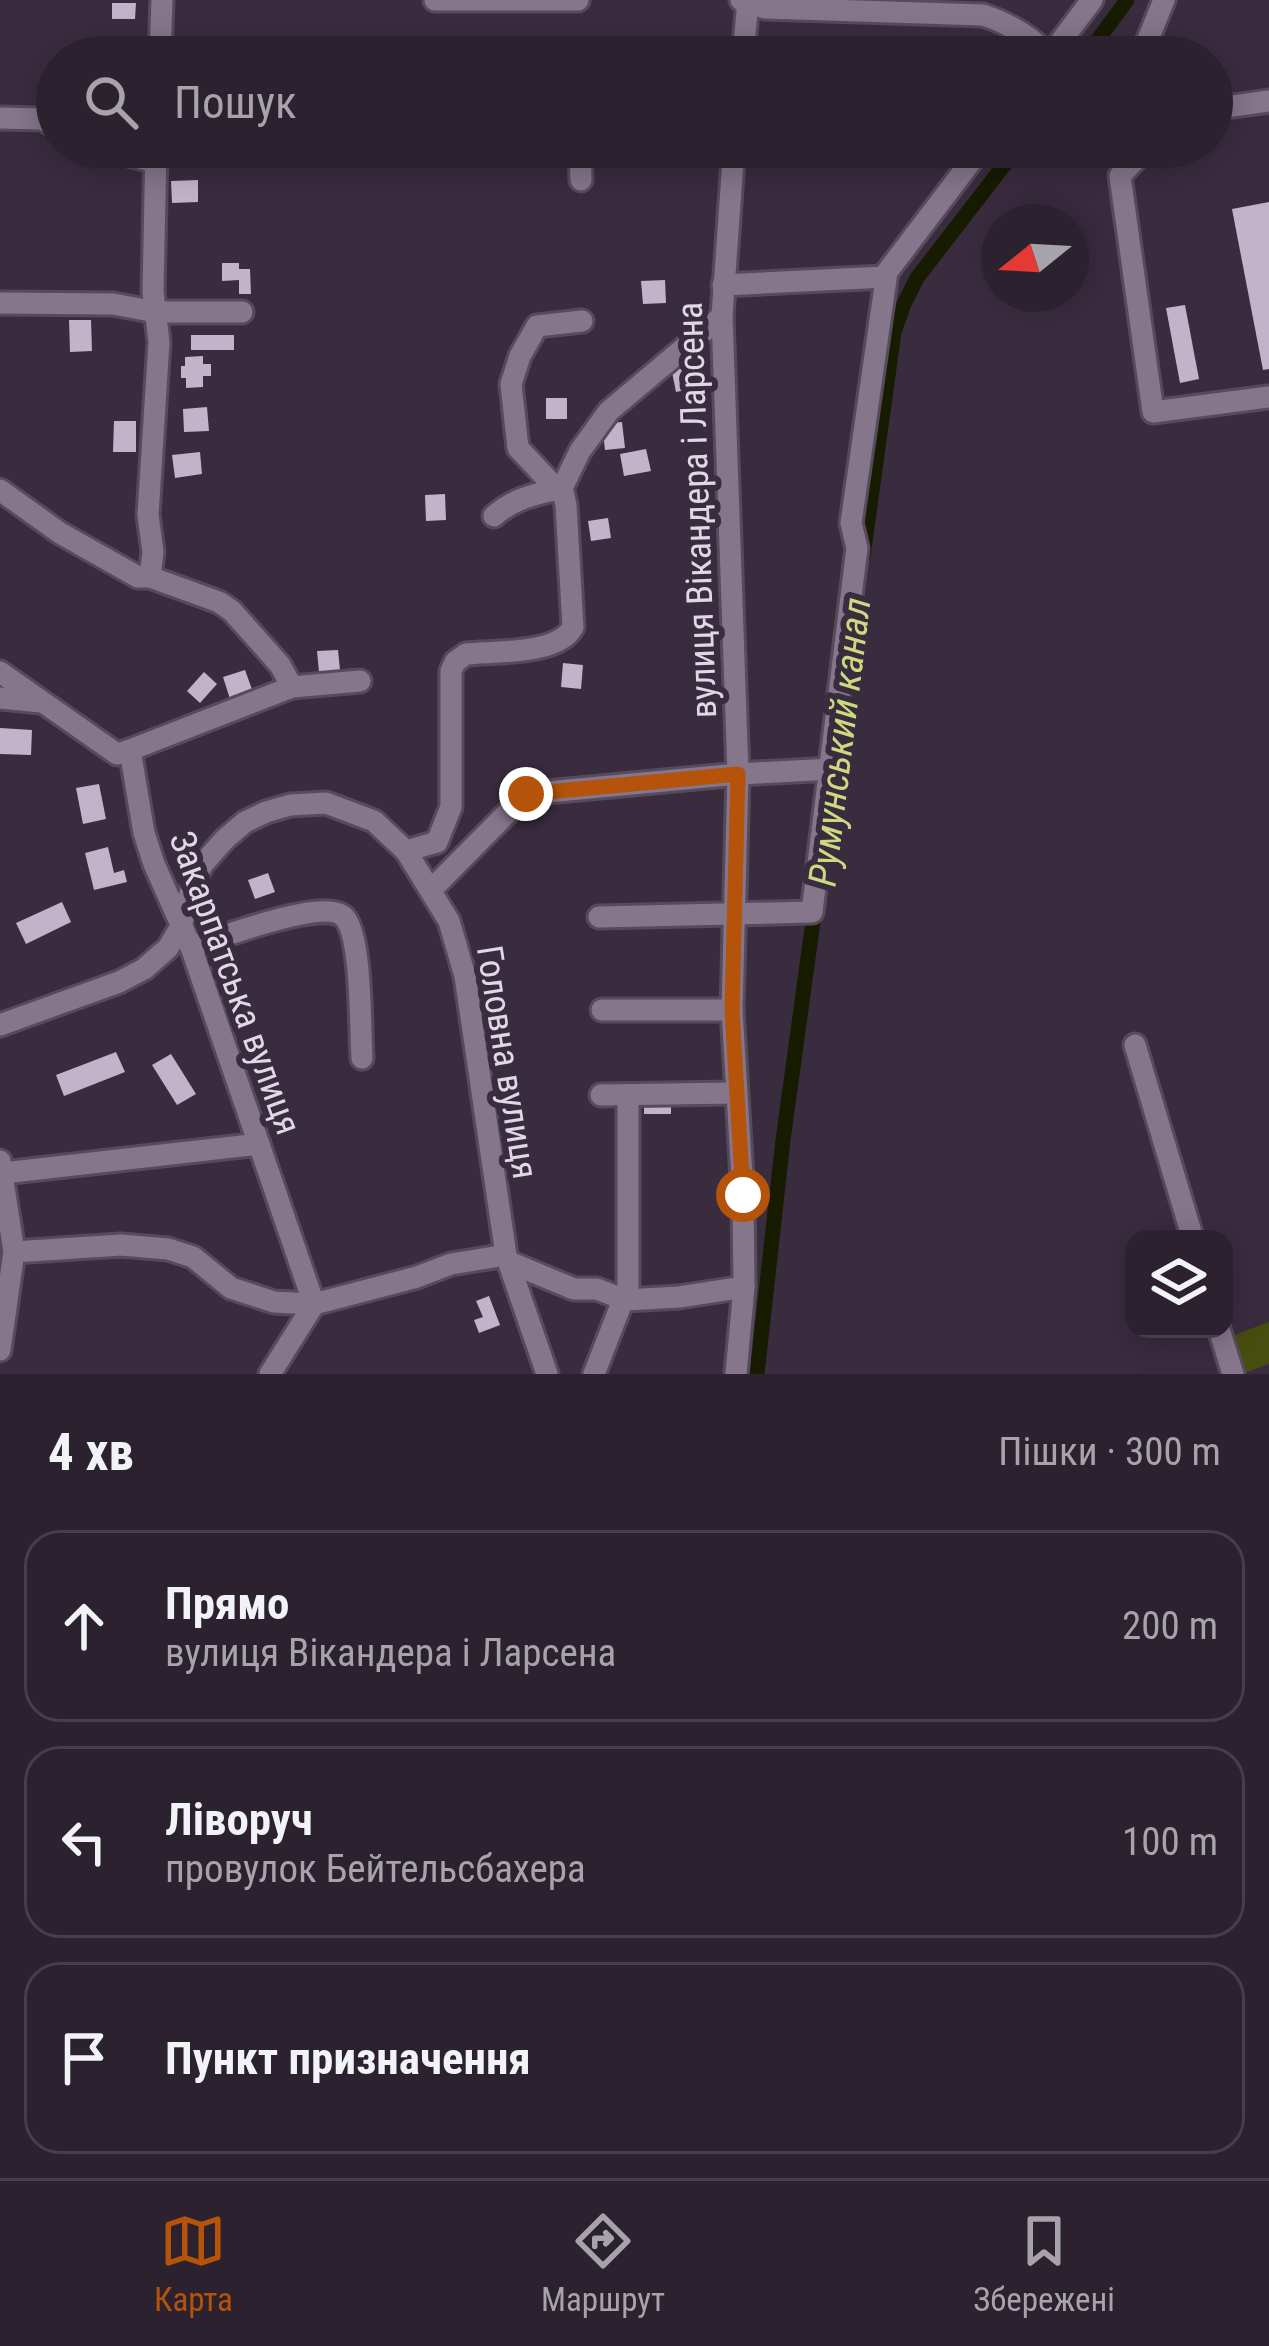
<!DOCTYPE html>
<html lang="uk">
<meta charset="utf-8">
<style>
body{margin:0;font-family:"Roboto Condensed",sans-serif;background:#372e3b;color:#f1f3f6}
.controls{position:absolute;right:36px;bottom:36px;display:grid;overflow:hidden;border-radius:24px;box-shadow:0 6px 30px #0003}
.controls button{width:108px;height:108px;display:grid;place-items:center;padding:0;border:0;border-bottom:3px solid #473e4b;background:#2b212f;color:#f1f3f6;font:60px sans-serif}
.compass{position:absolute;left:981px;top:204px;width:108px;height:108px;border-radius:50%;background:#2b212f;box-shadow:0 6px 30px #0003;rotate:252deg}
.stop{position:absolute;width:36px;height:36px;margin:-27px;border:9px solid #b45309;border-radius:50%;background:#fff}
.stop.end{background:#b45309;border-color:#fff;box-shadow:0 3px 12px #0008}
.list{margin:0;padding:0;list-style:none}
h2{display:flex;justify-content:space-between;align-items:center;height:156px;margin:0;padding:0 48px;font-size:51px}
h2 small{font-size:39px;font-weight:400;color:#a6a3aa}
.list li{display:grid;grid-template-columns:78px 1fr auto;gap:36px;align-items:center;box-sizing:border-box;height:192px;margin:0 24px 24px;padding:0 24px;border:3px solid #473e4b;border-radius:36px}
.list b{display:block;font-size:45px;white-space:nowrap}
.list p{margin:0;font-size:39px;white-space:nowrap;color:#a6a3aa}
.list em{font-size:39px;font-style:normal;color:#a6a3aa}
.icon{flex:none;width:66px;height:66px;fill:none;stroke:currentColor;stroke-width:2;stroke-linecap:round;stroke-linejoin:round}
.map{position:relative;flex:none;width:1269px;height:1374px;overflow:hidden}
.search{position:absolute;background:#2b212f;box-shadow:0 6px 30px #0003;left:36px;right:36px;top:36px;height:132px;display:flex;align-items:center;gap:30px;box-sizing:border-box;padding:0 42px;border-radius:66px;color:#a6a3aa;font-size:45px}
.sheet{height:804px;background:#2b212f}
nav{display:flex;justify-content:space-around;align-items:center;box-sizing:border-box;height:168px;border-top:3px solid #473e4b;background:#2b212f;font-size:33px;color:#a6a3aa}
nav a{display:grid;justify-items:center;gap:6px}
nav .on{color:#b45309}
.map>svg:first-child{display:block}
.green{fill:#464d0e}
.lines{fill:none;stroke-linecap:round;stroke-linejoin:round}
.canal{stroke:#171b00;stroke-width:15}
.building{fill:#c2b3ca}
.minor-casing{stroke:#564b5a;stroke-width:27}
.minor{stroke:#85768c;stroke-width:21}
.route{stroke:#b45309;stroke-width:15}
.labels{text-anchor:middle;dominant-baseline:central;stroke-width:12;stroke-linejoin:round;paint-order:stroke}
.street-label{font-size:36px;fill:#e0d8e4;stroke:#392c3f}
.water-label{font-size:39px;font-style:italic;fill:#ccd980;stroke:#392c3f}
</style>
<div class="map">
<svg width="1269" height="1374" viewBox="0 0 1269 1374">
<rect width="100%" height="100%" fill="#392c3f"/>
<path class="green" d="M1269,1322V1364L1242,1374L1229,1337Z"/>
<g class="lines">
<g class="canal">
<path d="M1085,57L1127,0"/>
<path d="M863,556L894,332L904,304L917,278L1018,147"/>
<path d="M757,1374L783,1140L815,907"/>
</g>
</g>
<g class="building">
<path d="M112,3H136L135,19H112Z"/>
<path d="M198,180V202L172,203L171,181Z"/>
<path d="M1269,202V369L1263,370L1232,209Z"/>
<path d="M222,263H239V269H250L251,294H239V280L222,281Z"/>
<path d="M665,280L666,303L643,304L641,281Z"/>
<path d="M1185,305L1199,379L1180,383L1166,308Z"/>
<path d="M69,320H91L92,351L70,352Z"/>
<rect x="191" y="335" width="43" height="15"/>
<path d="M706,354L708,366L692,369L696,388L676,392L670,362Z"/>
<path d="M203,356V364H211V376H203V387L186,388V378H181V366H185V357Z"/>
<rect x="546" y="398" width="21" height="21"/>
<path d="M207,407L209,431L184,432L183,409Z"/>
<path d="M114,421H136V452H113Z"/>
<path d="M622,422L625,448L605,450L602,424Z"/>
<path d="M646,449L651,471L624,476L620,454Z"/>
<path d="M200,452L202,474L175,478L172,455Z"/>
<path d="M445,494L446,520L426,521L425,495Z"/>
<path d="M608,518L611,538L591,541L588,521Z"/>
<path d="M338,650L340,670L319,672L317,651Z"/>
<path d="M563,663L583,665L581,689L561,687Z"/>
<path d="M245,670L253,692L230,699L223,677Z"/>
<path d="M204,672L217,684L200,703L187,691Z"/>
<path d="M0,728L32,730L31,755L0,754Z"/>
<path d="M99,784L106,819L83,824L76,788Z"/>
<path d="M108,847L114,873L124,870L127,882L94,890L85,853Z"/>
<path d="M268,873L275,892L255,899L248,880Z"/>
<path d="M62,902L71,922L26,944L16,923Z"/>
<path d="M116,1052L125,1072L64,1096L56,1075Z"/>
<path d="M171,1054L196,1094L177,1105L152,1065Z"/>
<rect x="644" y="1100" width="27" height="14"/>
<path d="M489,1296L500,1325L479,1333L474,1320L483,1317L476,1301Z"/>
</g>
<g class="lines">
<g class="minor-casing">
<g id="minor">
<path d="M435,0H578"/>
<path d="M741,0L765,8L983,15C1008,23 1031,37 1050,56"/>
<path d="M1142,54L1164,0"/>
<path d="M160,57L162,0"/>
<path d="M743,57L748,0"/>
<path d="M1049,57L1092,0"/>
<path d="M1212,109L1269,101"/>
<path d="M0,118L42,119L57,127"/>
<path d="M96,147L156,162"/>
<path d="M580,147L581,180"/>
<path d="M734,147L722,316L738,774L732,1010L743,1195L744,1287L736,1374"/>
<path d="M1147,147L1120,176L1153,412L1269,397"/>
<path d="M723,285L885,277"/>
<path d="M0,303L113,304L156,312H242"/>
<path d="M562,488L580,451L609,411L722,316"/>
<path d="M0,490L60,533L138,577H150L219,602L232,611L280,665L292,687"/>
<path d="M494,516C514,498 536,494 562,488"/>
<path d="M150,577L153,552L148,515L159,342L153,292L156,147"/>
<path d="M0,672L117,754L130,750L144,833L154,864L191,947L314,1304L270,1374"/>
<path d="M0,698L41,702"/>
<path d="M130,750L292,687L360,681"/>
<path d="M406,851L437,842L451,807V671L455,662L466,654C496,651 558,655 573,627L566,505L562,488L551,483L518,448L511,384L520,356L537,326L582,321"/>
<path d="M431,890L526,794L738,774L832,769"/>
<path d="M599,917L812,912L857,548L851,523L887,272L982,147"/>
<path d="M191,947C217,939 327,896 345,918C362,939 360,1028 362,1058"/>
<path d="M602,1010H732"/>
<path d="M0,1025L119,982L144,969L168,948L181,926L190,893L202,865L225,839L245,822L266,812L290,805L326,803L374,821L406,851L449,921L465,976L506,1255L547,1374"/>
<path d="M1135,1045L1193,1239"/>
<path d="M601,1095L735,1093"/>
<path d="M0,1161L14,1252L0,1350"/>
<path d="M3,1173L259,1144"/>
<path d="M14,1252L121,1245L168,1249L193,1257L231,1288L274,1302L314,1304L417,1277L451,1264L506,1255"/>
<path d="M509,1262L574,1289H597L625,1300L679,1297L744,1287"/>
<path d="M1219,1329L1233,1374"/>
<path d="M594,1374L628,1287V1095"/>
</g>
</g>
<use href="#minor" class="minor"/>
</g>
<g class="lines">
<path class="route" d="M526,794L738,774L732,1010L743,1195"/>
</g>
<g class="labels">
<g class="street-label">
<text transform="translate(697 510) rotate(-92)">вулиця Вікандера і Ларсена</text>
<text transform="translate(235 983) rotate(70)">Закарпатська вулиця</text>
<text transform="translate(507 1062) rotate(81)">Головна вулиця</text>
</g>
<g class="water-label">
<text transform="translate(840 742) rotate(-83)">Румунський канал</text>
</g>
</g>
</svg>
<div class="controls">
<button><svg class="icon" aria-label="layers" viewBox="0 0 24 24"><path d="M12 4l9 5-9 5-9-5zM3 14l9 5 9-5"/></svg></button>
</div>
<svg class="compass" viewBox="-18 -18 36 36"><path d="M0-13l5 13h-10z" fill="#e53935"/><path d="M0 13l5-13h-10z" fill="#a6a3aa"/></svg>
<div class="stop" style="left:743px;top:1195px"></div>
<div class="stop end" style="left:526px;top:794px"></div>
<div class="search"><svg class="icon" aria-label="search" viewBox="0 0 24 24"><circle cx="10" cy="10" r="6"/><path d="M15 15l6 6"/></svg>Пошук</div>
</div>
<section class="sheet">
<h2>4 хв<small>Пішки · 300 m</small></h2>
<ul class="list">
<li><svg class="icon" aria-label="ahead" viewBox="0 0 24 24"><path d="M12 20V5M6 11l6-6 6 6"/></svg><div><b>Прямо</b><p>вулиця Вікандера і Ларсена</p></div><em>200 m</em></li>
<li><svg class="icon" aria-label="left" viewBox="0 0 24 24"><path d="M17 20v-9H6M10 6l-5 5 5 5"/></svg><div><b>Ліворуч</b><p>провулок Бейтельсбахера</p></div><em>100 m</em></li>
<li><svg class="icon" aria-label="arrive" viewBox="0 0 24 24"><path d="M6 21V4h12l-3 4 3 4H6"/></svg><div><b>Пункт призначення</b></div></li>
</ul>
</section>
<nav>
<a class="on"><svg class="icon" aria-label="map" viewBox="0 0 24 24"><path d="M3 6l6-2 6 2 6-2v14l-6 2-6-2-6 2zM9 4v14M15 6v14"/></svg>Карта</a>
<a><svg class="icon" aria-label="directions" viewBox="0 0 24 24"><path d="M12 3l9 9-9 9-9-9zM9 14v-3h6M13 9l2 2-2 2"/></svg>Маршрут</a>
<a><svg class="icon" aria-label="saved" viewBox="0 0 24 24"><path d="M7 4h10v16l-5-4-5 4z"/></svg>Збережені</a>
</nav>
